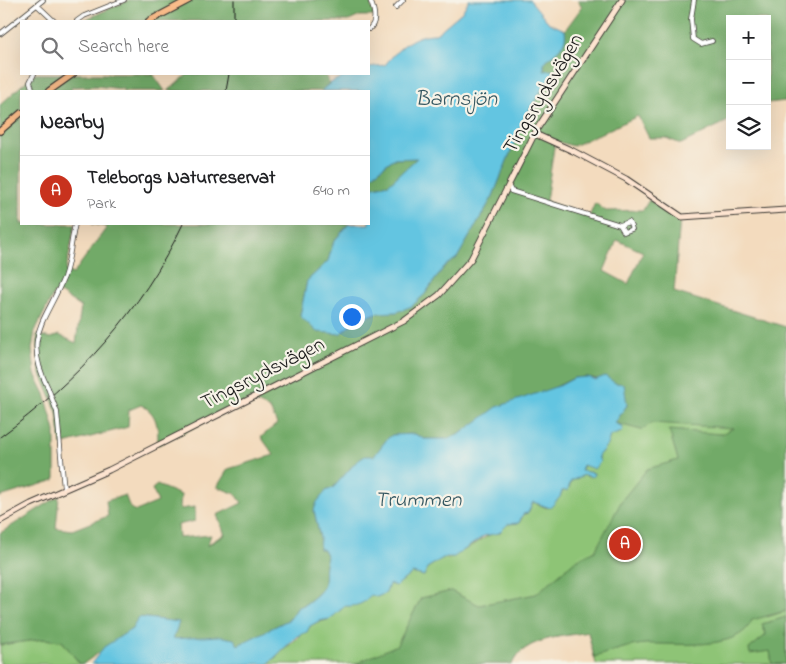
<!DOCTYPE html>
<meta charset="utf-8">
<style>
body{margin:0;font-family:"Indie Flower",sans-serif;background:#f2f2f2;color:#202124}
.controls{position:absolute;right:15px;top:15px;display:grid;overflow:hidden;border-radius:0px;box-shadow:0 5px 20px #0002}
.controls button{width:45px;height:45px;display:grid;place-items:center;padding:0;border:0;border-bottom:1px solid #e0e0e0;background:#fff;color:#202124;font:25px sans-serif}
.you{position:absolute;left:351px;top:316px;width:18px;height:18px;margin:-12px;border:4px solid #fff;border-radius:50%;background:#1a73e8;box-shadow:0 0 0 8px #1a73e833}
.badge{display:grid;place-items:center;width:32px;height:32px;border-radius:50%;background:#c8321e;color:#fff;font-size:16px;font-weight:700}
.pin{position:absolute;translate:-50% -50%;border:2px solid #fff;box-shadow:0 1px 5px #0006}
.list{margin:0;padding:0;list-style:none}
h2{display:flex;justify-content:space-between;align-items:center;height:65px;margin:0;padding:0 20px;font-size:21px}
h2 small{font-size:16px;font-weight:400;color:#757577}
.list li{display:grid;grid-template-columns:32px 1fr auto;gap:15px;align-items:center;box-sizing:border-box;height:70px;padding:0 20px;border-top:1px solid #e0e0e0}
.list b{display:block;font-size:19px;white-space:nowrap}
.list p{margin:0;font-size:16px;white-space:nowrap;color:#757577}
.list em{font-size:16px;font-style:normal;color:#757577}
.icon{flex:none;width:28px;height:28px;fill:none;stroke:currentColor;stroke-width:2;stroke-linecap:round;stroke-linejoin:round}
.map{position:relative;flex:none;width:786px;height:664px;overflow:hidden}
.search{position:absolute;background:#fff;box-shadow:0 5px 20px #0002;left:20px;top:20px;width:350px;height:55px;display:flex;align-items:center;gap:12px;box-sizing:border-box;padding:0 18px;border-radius:0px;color:#757577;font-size:19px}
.panel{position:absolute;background:#fff;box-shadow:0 5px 20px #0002;left:20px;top:90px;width:350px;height:135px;border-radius:0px}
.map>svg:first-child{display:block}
.green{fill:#8ec476;stroke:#557049}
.forest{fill:#72aa67;stroke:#476342;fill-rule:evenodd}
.water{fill:#63c5e1;stroke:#40707e}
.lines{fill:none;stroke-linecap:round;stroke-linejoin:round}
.street-casing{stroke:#3c3934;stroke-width:5.5}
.secondary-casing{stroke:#3c3934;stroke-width:7}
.primary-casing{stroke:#3c3934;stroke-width:8}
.street{stroke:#fff;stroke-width:4}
.secondary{stroke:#fde4d0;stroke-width:5}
.primary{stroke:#f9bc8a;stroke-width:5.5}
.rail{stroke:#1c1c1c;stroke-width:1}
.street-bridge-casing{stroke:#3c3934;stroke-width:5.5;stroke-linecap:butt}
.street-bridge{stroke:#fff;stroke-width:4}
.labels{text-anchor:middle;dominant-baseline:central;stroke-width:4.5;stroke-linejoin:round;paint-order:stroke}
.street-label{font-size:21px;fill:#1c1c1c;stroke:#f7f3e8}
.water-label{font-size:22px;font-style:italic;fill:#355761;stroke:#f7f3e8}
</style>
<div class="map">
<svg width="786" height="664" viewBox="0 0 786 664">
<rect width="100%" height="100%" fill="#f7f3e8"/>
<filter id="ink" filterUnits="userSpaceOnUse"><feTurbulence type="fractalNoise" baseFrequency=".02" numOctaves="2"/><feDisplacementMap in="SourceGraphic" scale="10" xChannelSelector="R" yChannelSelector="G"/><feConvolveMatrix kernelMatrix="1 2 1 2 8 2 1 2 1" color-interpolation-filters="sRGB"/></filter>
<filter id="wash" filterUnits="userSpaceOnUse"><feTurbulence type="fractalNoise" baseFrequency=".0096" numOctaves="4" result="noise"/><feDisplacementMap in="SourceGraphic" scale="20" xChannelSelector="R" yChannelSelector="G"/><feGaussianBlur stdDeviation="1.12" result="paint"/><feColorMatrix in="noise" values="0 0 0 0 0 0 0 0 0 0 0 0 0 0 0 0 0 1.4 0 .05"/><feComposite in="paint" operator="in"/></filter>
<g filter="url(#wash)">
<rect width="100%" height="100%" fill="#f3dbbe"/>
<g class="green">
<path d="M482,404L735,427L767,617L786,611V664H596L588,632C562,637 525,637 512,664H268L313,624L330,619L345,606L362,603L370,595L377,597L389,584L396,586L412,573L424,576L427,568L443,558L449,559L508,524L519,523L524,514L528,513L533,502L547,508L560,497L562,491L569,488L571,481L584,475L589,477L594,473L581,471L584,465L590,466L607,445L610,436L623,427L218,637L104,647L83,664L205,546L221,536Z"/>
<path d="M43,639L62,641L80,664H0V645Z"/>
</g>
<g class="forest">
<path d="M129,0H370L374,16H360L349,21H82Z"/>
<path d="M578,0H786V101L767,103V19H730V120L681,144L666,138H649L638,116L573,146L555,141L546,201L589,217L595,203L606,211L643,210L649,200L680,219L674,292L786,327V611L752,620C740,652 675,643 646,644C629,645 611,652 594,657L588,632C562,637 525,637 512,664H355L397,645L421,598L451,591L479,605L536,594L576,560L595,551L622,500L647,469L678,460L669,430L721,434L734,428L652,423L641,430L615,423L627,405L615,383L588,377L574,378L448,439H424L415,434L392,435L374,456L356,462L333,488L326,491L314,510L320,538L319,549H323L327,557C320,577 332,584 312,599C307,603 304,606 298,607L290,619L241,644L237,645L234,639L218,637L173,639H172L179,622L140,617L132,629L83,664H80L62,641L43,639L0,645V533L59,496L56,528L72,530L108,516L106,501L125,495L130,508L136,511L158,502L152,489L157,485L181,495L180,509L195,507V521L178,525L179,538L211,535L207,546L225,535L217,515L242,503L236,494L217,487L228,469L274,455L261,437L277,424L270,409L250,400L158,445C158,428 158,413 141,405L129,410L128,427L61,445L57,412L40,372L37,335L51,338L59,335L76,343L81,307L60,293H54L35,331L32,349L35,374L45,394L55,431V480L0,497V105L34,74H153L165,91H123V89L96,86L72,87L71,91H21V224H75L66,271L73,274L107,227L92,224H349L334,241L328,261L307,281L300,316L340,334L356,320L377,313L397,312L425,294L444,267L457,258L493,196L524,118L546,83L554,75L544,71V63C555,51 567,48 565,30L582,7ZM617,240L643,252L628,284L604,271Z"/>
<path d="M188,74H325L329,83L321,91H168Z"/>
<path d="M418,158L389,184L369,188V178L393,159Z"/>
<path d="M786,617V664H772L770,651L750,654L749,649L766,635L762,624Z"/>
</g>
<g class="water">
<path d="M469,0H530L549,23L565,30C568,48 554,51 544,63V71L552,70L554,75L546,83L524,118L493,196L457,258L444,267L425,294L412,306L397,312L377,313L356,320L340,334L317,332L300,316L307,281L328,261L334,241L349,224H369V188L389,184L417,158L393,159L369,178V91H321C335,77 349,74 369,74V67L385,65C399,48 413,34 436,34L462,12Z"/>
<path d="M605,376L615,383L624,384L627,405L615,423L623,427L622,432L610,436L607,445L598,456L600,462L594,469L583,465L581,471L594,473L593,477L584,475L571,481L568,490L562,491L560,497L550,508L533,502L528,513L523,514L519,523L508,524L499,533L484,536L454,557L443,558L427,568L424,576L412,573L396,586L389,584L386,593L377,597L370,595C366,604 354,607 345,606L330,619L319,621L310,626L307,632L297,636L268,664H91L104,647L132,629L139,617L179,622L173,639L218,636L234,639L238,645L290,619L298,607C304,606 307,603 312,599C332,584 320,577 327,557L323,549H319L320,538L314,510L317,502L326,491L333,488L356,462L365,456H374L387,439L392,435L415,434L424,439H448L460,434L497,407L561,385L574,378L588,377L595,380Z"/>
</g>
</g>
<g filter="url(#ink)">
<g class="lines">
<g class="street-casing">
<g id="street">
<path d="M694,0L691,19L693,39L701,44L712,41"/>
<path d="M37,5L54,21"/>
<path d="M396,7L403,0"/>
<path d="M77,21L84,16L124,0"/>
<path d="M369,29C378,22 374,9 370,0"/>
<path d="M0,34L43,0"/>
<path d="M33,91L30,82L34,74"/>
<path d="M509,187L511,191L620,225L624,232L632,229L629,222L620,225"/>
<path d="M48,388C22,336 45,323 64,277C70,260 71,241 75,224"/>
<path d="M57,412L64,490"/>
</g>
</g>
<g class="secondary-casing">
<g id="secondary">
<path d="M535,134L573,151L626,179L682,217L786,210"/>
<path d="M0,521L31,504L109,470L404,321L439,295L471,259L537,129L622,0"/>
</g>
</g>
<g class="primary-casing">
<g id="primary">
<path d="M149,21L189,0"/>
<path d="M49,91L73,74"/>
<path d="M0,131L21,113"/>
</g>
</g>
<use href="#street" class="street"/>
<use href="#secondary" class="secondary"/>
<use href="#primary" class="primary"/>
<g class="rail">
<path d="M234,21V0"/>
<path d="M226,91L229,74"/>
<path d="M0,437C78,380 141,312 183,224"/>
</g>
<g class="street-bridge-casing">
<path id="street-bridge" d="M48,388L57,412"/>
</g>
<use href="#street-bridge" class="street-bridge"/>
</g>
</g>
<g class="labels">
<g class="street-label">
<text transform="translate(544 94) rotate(-59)">Tingsrydsvägen</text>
<text transform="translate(263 374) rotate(-27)">Tingsrydsvägen</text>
</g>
<g class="water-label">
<text x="456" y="100">Barnsjön</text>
<text x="418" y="501">Trummen</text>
</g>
</g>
</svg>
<div class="controls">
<button>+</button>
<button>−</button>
<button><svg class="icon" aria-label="layers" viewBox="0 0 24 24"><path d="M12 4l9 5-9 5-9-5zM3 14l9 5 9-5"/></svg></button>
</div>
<div class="you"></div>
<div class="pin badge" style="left:625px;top:544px">A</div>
<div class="search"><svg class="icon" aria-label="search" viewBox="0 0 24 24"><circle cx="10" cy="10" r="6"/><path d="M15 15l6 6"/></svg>Search here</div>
<section class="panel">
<h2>Nearby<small></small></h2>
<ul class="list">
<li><span class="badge">A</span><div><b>Teleborgs Naturreservat</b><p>Park</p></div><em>640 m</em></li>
</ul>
</section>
</div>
